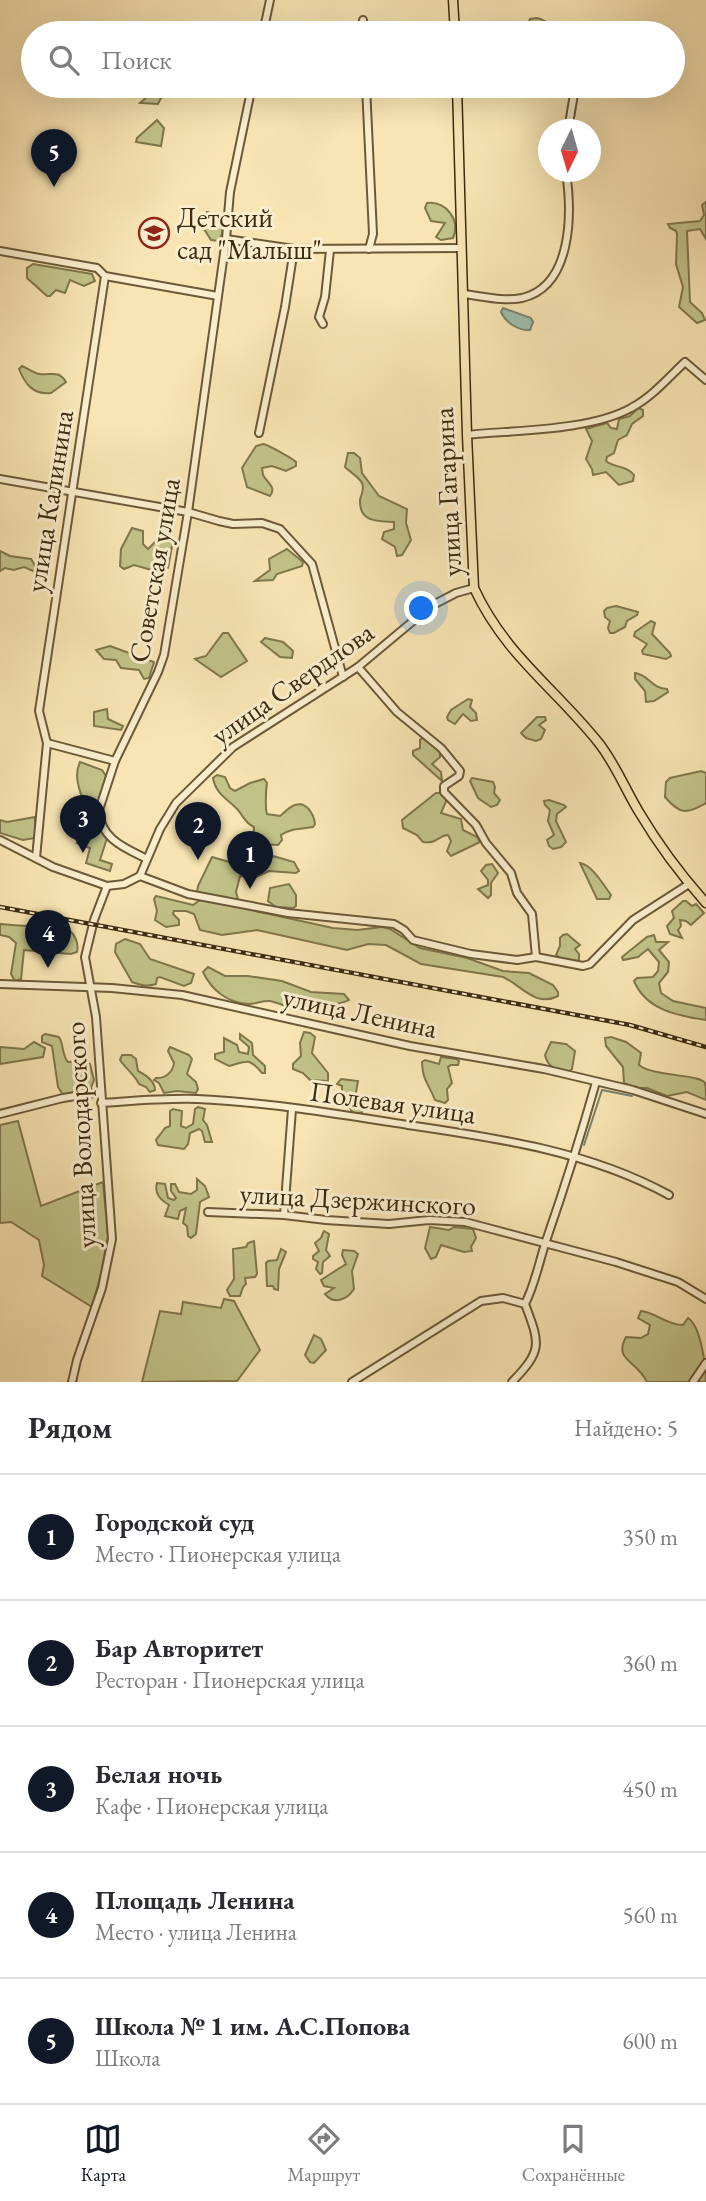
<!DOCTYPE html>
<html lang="ru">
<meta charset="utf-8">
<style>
body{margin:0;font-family:"EB Garamond",serif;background:#f2f2f3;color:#2b2b33}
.compass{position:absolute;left:538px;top:119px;width:63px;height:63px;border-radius:50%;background:#fff;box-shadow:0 7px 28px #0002;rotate:185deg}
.you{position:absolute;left:422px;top:609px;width:24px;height:24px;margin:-18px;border:5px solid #fff;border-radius:50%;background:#1a73e8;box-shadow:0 0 0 10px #1a73e833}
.badge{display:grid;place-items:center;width:46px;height:46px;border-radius:50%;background:#111827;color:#fff;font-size:23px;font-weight:700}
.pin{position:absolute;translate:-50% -58px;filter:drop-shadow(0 2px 4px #0008)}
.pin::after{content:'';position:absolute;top:37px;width:24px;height:21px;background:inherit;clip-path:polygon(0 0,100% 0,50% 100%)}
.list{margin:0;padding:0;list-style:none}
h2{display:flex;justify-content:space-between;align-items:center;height:91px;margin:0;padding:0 28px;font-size:30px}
h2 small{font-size:23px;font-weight:400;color:#7c7c81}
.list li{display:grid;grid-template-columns:46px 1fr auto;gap:21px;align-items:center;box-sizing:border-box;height:126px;padding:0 28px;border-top:2px solid #e1e1e2}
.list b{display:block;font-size:26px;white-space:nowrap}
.list p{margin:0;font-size:23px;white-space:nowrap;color:#7c7c81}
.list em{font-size:23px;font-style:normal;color:#7c7c81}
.icon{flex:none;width:38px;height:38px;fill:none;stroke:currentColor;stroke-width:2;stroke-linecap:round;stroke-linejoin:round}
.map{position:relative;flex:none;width:706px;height:1382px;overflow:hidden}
.search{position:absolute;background:#fff;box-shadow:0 7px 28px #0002;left:21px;right:21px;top:21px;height:77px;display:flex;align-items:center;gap:18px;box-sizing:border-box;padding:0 24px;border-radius:38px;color:#7c7c81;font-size:26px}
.sheet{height:721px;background:#fff}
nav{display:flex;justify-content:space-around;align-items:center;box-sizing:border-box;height:98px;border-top:2px solid #e1e1e2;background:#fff;font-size:19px;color:#7c7c81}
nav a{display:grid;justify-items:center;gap:4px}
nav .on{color:#111827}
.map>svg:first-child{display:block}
.green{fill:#c2c389;stroke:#80764c;stroke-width:2}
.water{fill:#9dbfae;stroke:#77836e;stroke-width:2}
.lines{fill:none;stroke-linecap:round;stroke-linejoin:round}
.stream{stroke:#77836e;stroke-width:2}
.minor-casing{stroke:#6c5938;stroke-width:10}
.major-casing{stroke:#3d2a0f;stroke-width:11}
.minor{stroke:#faeece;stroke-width:6}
.major{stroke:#f8e5b3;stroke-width:8}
.rail-casing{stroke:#3d2a0f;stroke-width:4.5}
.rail{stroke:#faeece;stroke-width:2;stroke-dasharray:5;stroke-linecap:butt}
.labels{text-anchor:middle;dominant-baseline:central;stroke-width:6;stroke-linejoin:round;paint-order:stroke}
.poi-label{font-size:28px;fill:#3d2a0f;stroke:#faeece;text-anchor:start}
.street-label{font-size:28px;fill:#3d2a0f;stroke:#faeece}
</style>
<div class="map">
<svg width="706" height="1382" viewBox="0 0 706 1382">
<rect width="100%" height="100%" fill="#f8e5b3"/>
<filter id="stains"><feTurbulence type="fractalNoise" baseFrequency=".00286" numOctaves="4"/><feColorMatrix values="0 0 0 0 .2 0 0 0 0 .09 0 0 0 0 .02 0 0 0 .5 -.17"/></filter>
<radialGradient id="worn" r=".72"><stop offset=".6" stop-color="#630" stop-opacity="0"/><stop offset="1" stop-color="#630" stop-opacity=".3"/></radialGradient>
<g class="green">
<path d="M537,18C546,20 551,24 553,33H511L525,31L530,19Z"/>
<path d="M148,86L165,87L168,93L162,96L158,104L140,103L147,97Z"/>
<path d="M157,120L164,128L161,146L136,142L137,138Z"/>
<path d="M706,202V239L700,229L687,231L690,302L702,313L705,320L697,323L679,307L683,287L676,264L677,234L676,231L670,228L668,224L700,221L704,215L702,205Z"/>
<path d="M427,203C446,201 461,220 453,238L441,240L436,237L445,223L431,221L425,208Z"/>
<path d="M207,212L223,217L222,234L219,241L211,240L204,229Z"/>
<path d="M33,264L92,274L95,281L84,286L70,280L65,293L56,290L50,296H47L27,278V268Z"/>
<path d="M22,366C27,368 34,373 39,374C50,376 58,369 66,382L51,393C33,395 25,384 19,369Z"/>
<path d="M638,408L643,410V416L632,424L627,435L618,440L614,453L607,457L606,461C614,468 626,465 634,475L633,481L619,485L606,472L593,475L592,469L586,459L592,441L586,429L607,423L611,428L617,429L619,419L630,416Z"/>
<path d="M263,444C267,444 293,459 296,462V466L286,471L272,466L262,468L263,475C267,483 277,487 270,496L247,487L242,468L256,446Z"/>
<path d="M354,453L360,458L362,473L379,496L407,509L406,523L411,540L402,555L397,556L395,547L382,539L384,532L394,529V522C379,521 359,523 360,500C361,494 365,490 362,483C359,477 350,472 345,467L348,453Z"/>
<path d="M132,528L143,531V544L148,549L159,538L173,541L168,568L155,571L134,565L124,569L120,566L121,549Z"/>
<path d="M287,549L303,562L302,566L277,574L273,580L255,581L270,570L269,559Z"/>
<path d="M0,551L10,556L31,559L35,566L48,567L50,571L40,574L24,567L14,570L5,568L0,571Z"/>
<path d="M616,606L638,612L637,615L627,621L625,627L614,633H610L608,628L610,621L605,617L604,611L607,608Z"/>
<path d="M651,621L655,623L652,634L670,653L671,656L666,659L643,654L642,651L647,644L634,636L635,632Z"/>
<path d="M223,633H228L247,661L221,677L195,659L206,656Z"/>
<path d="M265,638L283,642L293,651L292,658L280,657L261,642Z"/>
<path d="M110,646L154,662L149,678L144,679L139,670L121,668L116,660L104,659L96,650Z"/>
<path d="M635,673C648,674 652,689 667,689L668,692L654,701L646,702L645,691L635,679Z"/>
<path d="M468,699L472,700L470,707L476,713L477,720L471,721L463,714L455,724L448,720L447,717L451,710Z"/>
<path d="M107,709L108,719L123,726L121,730L94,726V712Z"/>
<path d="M537,717H545L546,720L539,725L545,730L541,739L536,741L526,738L521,733Z"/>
<path d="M422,738H427L440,751V757L432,764L441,772L442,781L413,755V751L420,748V740Z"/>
<path d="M80,762L102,770L106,776L95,813L107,838L100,860L112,864L110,871L86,863L90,848L77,843C103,813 67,790 80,762Z"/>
<path d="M701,771L706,773V803C687,814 680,815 665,797L666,782L670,778Z"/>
<path d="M217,775L225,777L230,788L235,791L250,783L264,779L267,783C266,789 265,809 267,814L280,816C284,813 290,806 295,805C307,801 314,815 315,824L313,827C301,829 291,828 281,835L282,840L278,845L260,844L253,840L254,827C245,823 244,817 238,810C228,799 216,795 213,778Z"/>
<path d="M472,778L493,782L495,787L494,793L500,800L497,805L491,807L478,798L470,781Z"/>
<path d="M436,793H441L447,799L441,813L461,819L463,830L477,837L480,842L451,856L447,851L451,841L448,835C439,835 438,844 423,842L417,835L403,828L402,820Z"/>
<path d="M549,800L564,805L566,807L557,814L556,821L566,842L561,847L553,849L549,846L547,840L554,835L548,821L550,810L545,805L544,801Z"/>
<path d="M35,817V838L23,840L0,833V820L7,822Z"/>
<path d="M261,856H273L294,862L299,871L296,873L269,871L256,877L240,876L236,892L238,899L234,901L197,892L198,886L212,857L233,863Z"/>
<path d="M580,863C592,865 603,884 611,895L609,899H597Z"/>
<path d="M492,864L498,873L491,883V895L488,898L478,889L488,885V880L481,871L486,865Z"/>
<path d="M289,884L296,895V906L293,908L276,907L268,901L270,888Z"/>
<path d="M156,896L193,905L200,900L210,901L333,928L357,930L382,927L390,929L420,948L467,958L503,971L529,973L553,985L558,992V996C536,1008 521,985 503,977L421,964L386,945L368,944L347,950L257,930L222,935L200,930L194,914L186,911H174L173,914L179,920V925L166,927L155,920L157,911L154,899Z"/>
<path d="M683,901H686L692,906L696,904L704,913L691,925L686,921L680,920L681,926L678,930L682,938L670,934L667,926L674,918L672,911Z"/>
<path d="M0,924C22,926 44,927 67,929C75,933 79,944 77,952L71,954L24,950L21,979L15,981L11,974L16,943L9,937L0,935Z"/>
<path d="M567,934L580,945L575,949L579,954V961L562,959L556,955L560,946V938L563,935Z"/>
<path d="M654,935L656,942H668L659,950L669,962L668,972L659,983L661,993L673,1001L706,1008V1020C678,1016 646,1010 634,981L637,978L653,977L658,971L659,962L648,949L638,957L623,960L622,957L647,937Z"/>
<path d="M125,939L140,944L150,959L194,974L191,983L184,986L160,977L157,978L156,984C147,987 140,985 132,982L115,952L116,944Z"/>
<path d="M208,967L225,976H248L282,981L311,992L344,994L349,1000C344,1003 307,1011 302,1011C291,1010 281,1003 270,1001C263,1000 257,1004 249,1004C228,1003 212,991 203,972Z"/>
<path d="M304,1032L310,1033L315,1037L312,1053L328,1073V1081L310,1080L303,1073L293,1069V1064L301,1056L300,1043Z"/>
<path d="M45,1034L59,1037C64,1045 62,1056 68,1062L84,1061L90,1064L94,1080L90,1090L63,1095L58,1087L52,1046L42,1042V1036Z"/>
<path d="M240,1034L252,1043L253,1055L265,1066V1073H262C248,1056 246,1062 229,1066L215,1059V1054L224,1052V1038L237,1045L239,1052L248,1054L249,1047L240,1039Z"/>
<path d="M611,1037L626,1042L641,1053L639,1065C654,1077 700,1074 705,1083C706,1086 706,1096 706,1100L687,1092L667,1096L647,1088H637L624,1083L623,1067L606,1046L605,1038Z"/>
<path d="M34,1042L45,1048L43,1057L0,1064V1047L24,1049Z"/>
<path d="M551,1042L566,1044L575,1051L572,1069L568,1072C555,1069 548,1068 545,1055Z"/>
<path d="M170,1047L189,1055L192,1059L187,1074L196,1082L198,1089L196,1093L177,1091L164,1093L159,1083L154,1080L156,1078C165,1079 173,1072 174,1063L168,1051Z"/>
<path d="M122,1055H131L136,1059L138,1071C146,1075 155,1081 155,1090L150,1092L146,1087L139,1084C135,1075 126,1069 120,1060Z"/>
<path d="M441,1057L456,1059L459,1061L458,1065H451L448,1067L452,1083L447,1089L448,1100L445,1103L435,1100C428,1082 423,1082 422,1062L425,1060L439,1064Z"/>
<path d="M341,1079L358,1081L355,1098L362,1108V1113H353L348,1105V1095L342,1092V1086L337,1084Z"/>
<path d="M198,1107L205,1109L203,1120L207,1125L212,1142H205L202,1131L199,1129L190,1133L188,1144L184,1149L158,1145L156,1140L165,1128L170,1126V1111L173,1109L182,1111L181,1126L186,1128L193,1124L195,1109Z"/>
<path d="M18,1121L41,1206L103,1182L108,1236L101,1274L92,1307L42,1276L44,1265L39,1240L11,1222L0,1223V1125Z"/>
<path d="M197,1179L205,1186L209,1197L200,1202L196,1234L191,1238L188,1236L187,1226L183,1223L186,1208L180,1211L178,1219L165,1216L169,1205C161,1200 154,1194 157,1183L165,1184L168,1198L174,1200L176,1198L171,1191V1184H175L179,1192L191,1194L197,1190Z"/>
<path d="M430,1227L449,1230L454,1227L473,1229L476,1238L471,1247L472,1251L464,1252L441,1245L436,1257L431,1259L425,1248Z"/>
<path d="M324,1231L329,1234L326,1250L330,1256L323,1262L322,1273L320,1274L316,1269L318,1262L313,1259V1256L319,1251L315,1243L321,1238Z"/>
<path d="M254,1241L257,1274L255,1277L245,1278L246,1284L243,1287L240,1296H230L227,1290L234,1279L233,1249L246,1247L248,1243Z"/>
<path d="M281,1249L286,1252L279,1269L278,1290L274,1289L273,1286H267L266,1263L268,1261L277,1260Z"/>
<path d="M343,1250L354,1251L358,1254L352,1271L354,1289C347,1300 334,1305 325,1294L334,1288L324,1286L321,1280L346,1264L342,1255Z"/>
<path d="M224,1299L234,1301L260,1350L237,1381L142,1382L160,1311L181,1314L183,1302L221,1308Z"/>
<path d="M641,1311C657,1313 667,1325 683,1325L688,1318C701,1326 706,1367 706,1382H647C637,1360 613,1361 626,1337L641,1338L648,1334L650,1325L638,1318Z"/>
<path d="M314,1335L321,1339L326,1350L314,1363L310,1362L305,1355Z"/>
</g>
<path class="water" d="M503,308L531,318L533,322L530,330C519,331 506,323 501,312Z"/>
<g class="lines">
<path class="stream" d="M584,1145L602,1090L632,1096"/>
<g class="minor-casing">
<g id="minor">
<path d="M363,20L364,33"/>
<path d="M263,33L270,0"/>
<path d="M366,86L373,234L369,249"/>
<path d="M527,86L569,90L574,94L568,130"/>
<path d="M226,239L294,249L462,248"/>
<path d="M0,251L97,268L105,276L218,296"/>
<path d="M463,294C482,296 503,302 522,298C573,286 572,212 566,172"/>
<path d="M323,324L319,317L325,297L330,250"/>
<path d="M259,433L285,307L294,249"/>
<path d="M467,435C514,430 590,431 631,408C652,397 668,378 685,362L706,380"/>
<path d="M0,479L188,512L219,521L233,524L262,523L280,529L312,564L343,677"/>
<path d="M358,667L397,712L441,748L460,771L459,776L444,786V792L476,825L486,843L511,873L517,893L532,914L536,957"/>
<path d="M47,743L115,761"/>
<path d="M0,840L53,867L107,886L124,884L140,876L188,894L288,913L394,924L404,930L413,940L471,954L517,960L536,957L583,966L590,964L633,920L689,884"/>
<path d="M36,858L47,743L39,711L105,276"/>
<path d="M147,859C125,848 100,839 99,810L115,761L158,672L164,655L188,512L226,239L230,192L252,86"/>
<path d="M140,876L160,829L176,803L233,747L358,667L431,606L456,593L474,588"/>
<path d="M0,984L112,988L182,995L410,1046L544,1069L633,1090L706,1114"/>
<path d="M101,1103C133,1101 165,1098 197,1099C267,1102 339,1114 408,1125C497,1138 589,1151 669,1195"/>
<path d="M0,1114L63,1098L101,1092"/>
<path d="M208,1212L284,1215L326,1220L389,1224L429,1220L465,1222L616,1262L678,1282L706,1299"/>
<path d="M284,1215L292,1109"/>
<path d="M72,1382L77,1360L102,1288L112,1239L96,1017L85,957L94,920L107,886"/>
<path d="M352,1382L481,1301L503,1298L525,1304C536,1282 539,1261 547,1238C565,1186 581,1135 596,1082"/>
<path d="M512,1382C543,1350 540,1344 525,1304"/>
<path d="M693,1382L706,1363"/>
</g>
</g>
<g class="major-casing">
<g id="major">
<path d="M453,0L455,33"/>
<path d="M457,86L467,435L474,588C505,655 554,687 598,742C615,763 625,789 639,812C658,844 681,875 706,903"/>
</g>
</g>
<use href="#minor" class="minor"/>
<use href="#major" class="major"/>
<g class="rail-casing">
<path id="rail" d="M0,907L630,1025L706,1047"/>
</g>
<use href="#rail" class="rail"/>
</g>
<defs>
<g id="school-ring" transform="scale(1.575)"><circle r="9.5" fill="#faeece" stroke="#8f2418" stroke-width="1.5"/><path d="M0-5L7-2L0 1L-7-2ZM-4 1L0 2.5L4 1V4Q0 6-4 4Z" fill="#8f2418"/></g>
</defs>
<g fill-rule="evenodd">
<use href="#school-ring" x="154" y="233"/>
</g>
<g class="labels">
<g class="poi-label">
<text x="177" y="217">Детский<tspan x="177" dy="32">сад "Малыш"</tspan></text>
</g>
<g class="street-label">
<text transform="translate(447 492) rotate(-93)">улица Гагарина</text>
<text transform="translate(49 501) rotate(-81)">улица Калинина</text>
<text transform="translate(154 570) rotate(-80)">Советская улица</text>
<text transform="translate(292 683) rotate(-35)">улица Свердлова</text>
<text transform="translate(360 1012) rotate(12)">улица Ленина</text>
<text transform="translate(393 1102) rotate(8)">Полевая улица</text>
<text transform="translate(80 1135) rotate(-93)">улица Володарского</text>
<text transform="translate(358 1199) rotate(3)">улица Дзержинского</text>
</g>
</g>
<rect width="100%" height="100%" filter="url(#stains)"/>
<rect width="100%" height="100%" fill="url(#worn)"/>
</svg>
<svg class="compass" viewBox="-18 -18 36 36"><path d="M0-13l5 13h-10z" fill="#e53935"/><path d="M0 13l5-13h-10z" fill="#7c7c81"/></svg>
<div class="you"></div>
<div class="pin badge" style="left:250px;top:889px">1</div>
<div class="pin badge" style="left:198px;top:860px">2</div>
<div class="pin badge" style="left:83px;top:853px">3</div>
<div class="pin badge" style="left:48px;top:968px">4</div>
<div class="pin badge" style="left:54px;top:187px">5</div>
<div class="search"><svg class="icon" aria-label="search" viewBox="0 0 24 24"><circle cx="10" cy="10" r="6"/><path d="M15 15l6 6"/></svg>Поиск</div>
</div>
<section class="sheet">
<h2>Рядом<small>Найдено: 5</small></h2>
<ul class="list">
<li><span class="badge">1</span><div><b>Городской суд</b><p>Место · Пионерская улица</p></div><em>350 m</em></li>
<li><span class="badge">2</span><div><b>Бар Авторитет</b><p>Ресторан · Пионерская улица</p></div><em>360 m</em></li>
<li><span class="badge">3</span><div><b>Белая ночь</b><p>Кафе · Пионерская улица</p></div><em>450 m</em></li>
<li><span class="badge">4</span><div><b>Площадь Ленина</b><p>Место · улица Ленина</p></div><em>560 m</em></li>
<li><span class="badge">5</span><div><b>Школа № 1 им. А.С.Попова</b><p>Школа</p></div><em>600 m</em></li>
</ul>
</section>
<nav>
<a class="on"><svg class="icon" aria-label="map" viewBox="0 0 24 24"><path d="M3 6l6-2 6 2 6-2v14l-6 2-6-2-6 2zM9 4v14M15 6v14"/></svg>Карта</a>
<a><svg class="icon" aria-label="directions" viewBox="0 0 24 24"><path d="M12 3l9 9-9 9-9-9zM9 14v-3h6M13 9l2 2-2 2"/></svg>Маршрут</a>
<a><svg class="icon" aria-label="saved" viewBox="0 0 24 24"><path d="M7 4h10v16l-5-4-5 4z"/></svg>Сохранённые</a>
</nav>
